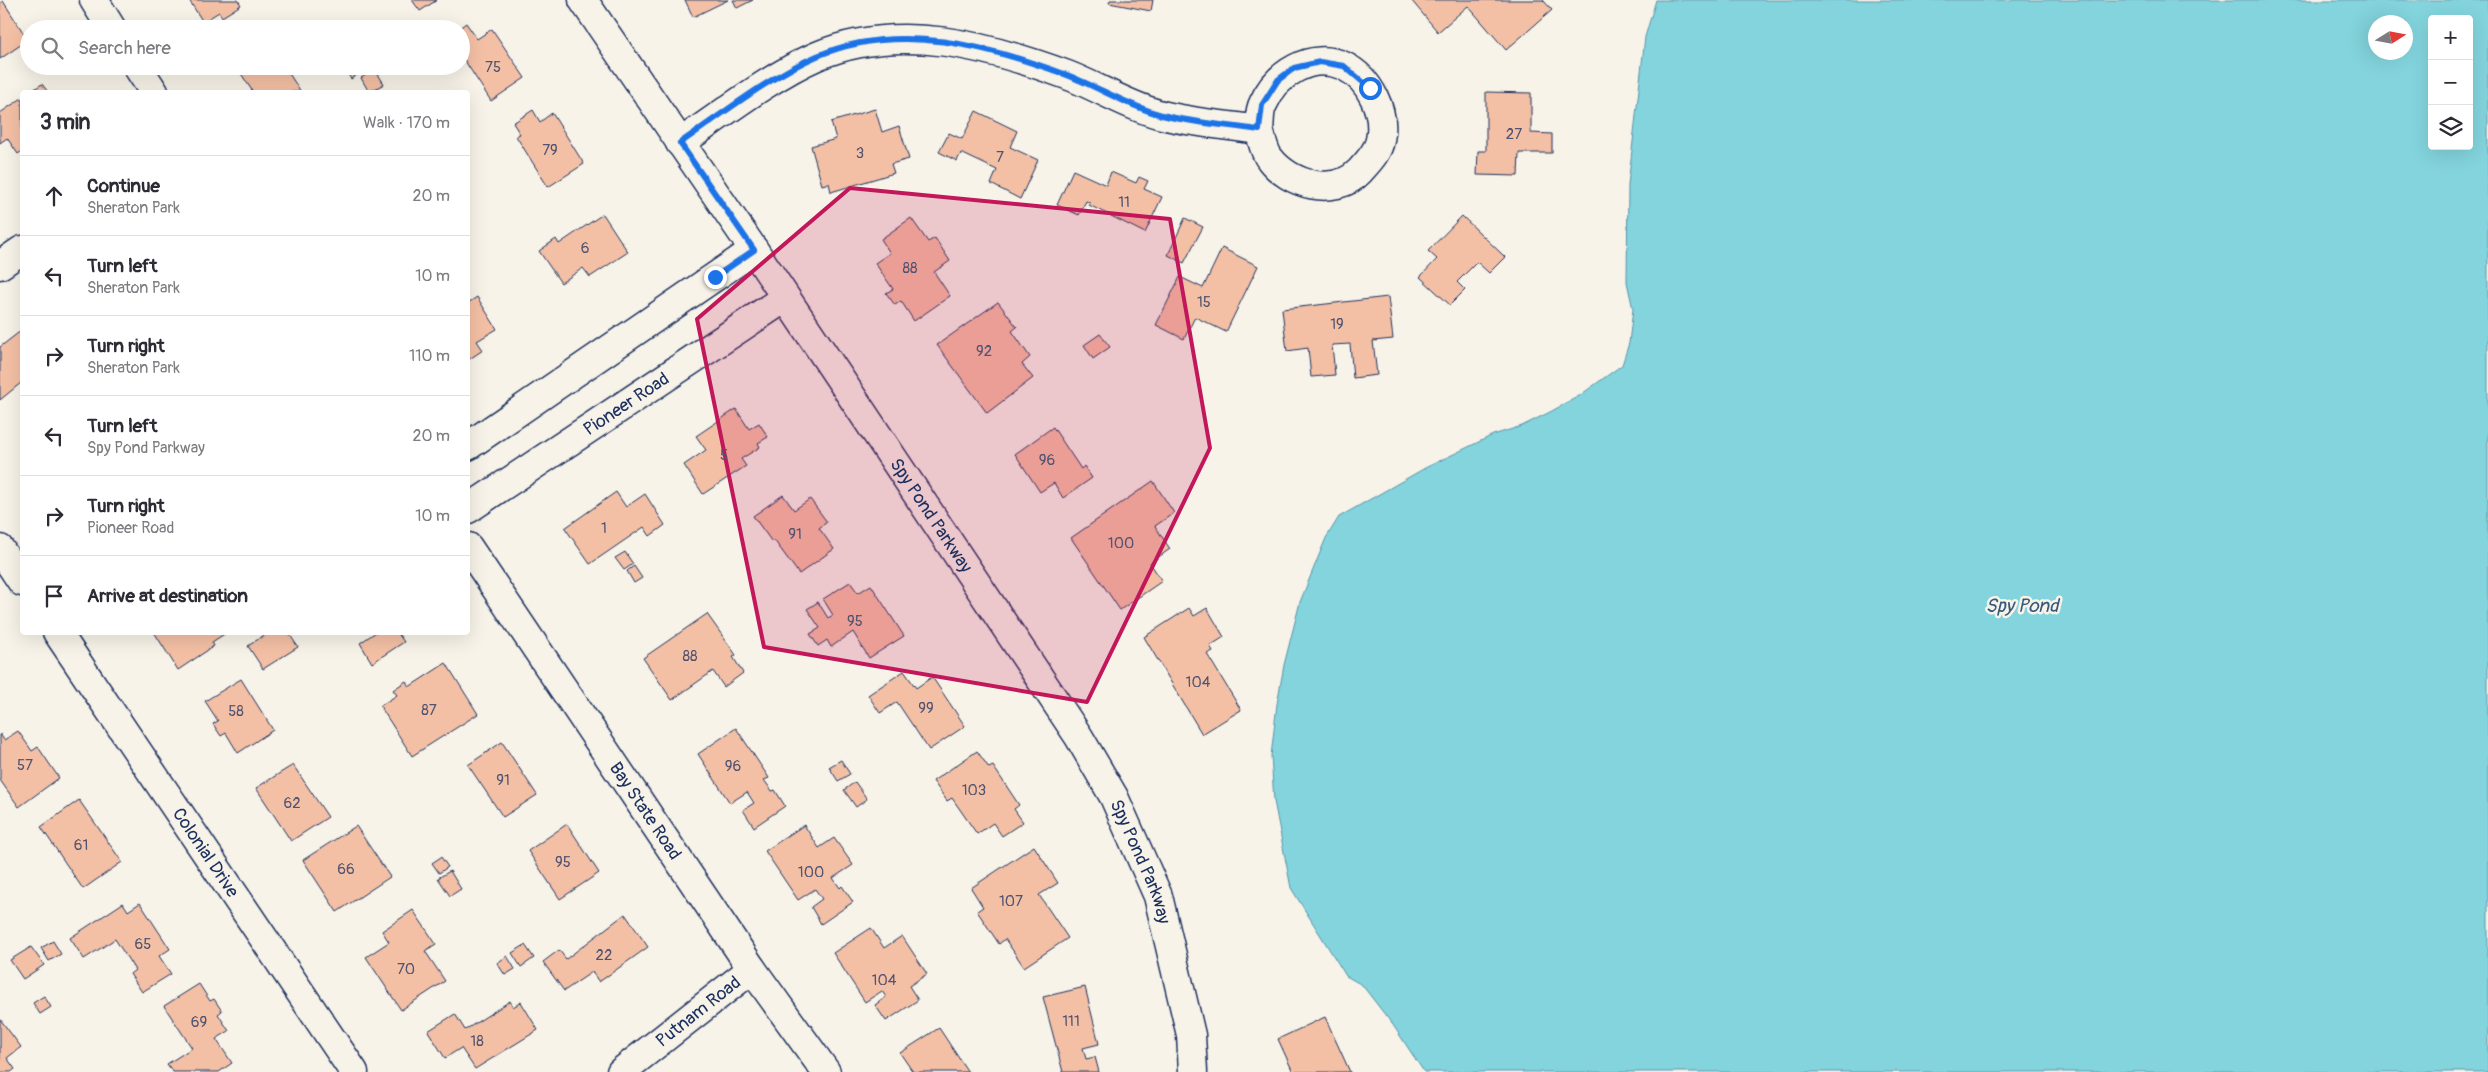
<!DOCTYPE html>
<meta charset="utf-8">
<style>
body{margin:0;font-family:Pangolin,sans-serif;background:#f7f7f7;color:#2b2b33}
.controls{position:absolute;right:15px;top:15px;display:grid;overflow:hidden;border-radius:5px;box-shadow:0 5px 20px #0002}
.controls button{width:45px;height:45px;display:grid;place-items:center;padding:0;border:0;border-bottom:1px solid #e1e1e2;background:#fff;color:#2b2b33;font:25px sans-serif}
.compass{position:absolute;left:2368px;top:15px;width:45px;height:45px;border-radius:50%;background:#fff;box-shadow:0 5px 20px #0002;rotate:79deg}
.stop{position:absolute;width:15px;height:15px;margin:-11px;border:4px solid #1a73e8;border-radius:50%;background:#fff}
.stop.end{background:#1a73e8;border-color:#fff;box-shadow:0 1px 5px #0008}
.list{margin:0;padding:0;list-style:none}
h2{display:flex;justify-content:space-between;align-items:center;height:65px;margin:0;padding:0 20px;font-size:21px}
h2 small{font-size:16px;font-weight:400;color:#7c7c81}
.list li{display:grid;grid-template-columns:32px 1fr auto;gap:15px;align-items:center;box-sizing:border-box;height:80px;padding:0 20px;border-top:1px solid #e1e1e2}
.list b{display:block;font-size:19px;white-space:nowrap}
.list p{margin:0;font-size:16px;white-space:nowrap;color:#7c7c81}
.list em{font-size:16px;font-style:normal;color:#7c7c81}
.icon{flex:none;width:28px;height:28px;fill:none;stroke:currentColor;stroke-width:2;stroke-linecap:round;stroke-linejoin:round}
.map{position:relative;flex:none;width:2488px;height:1072px;overflow:hidden}
.search{position:absolute;background:#fff;box-shadow:0 5px 20px #0002;left:20px;top:20px;width:450px;height:55px;display:flex;align-items:center;gap:12px;box-sizing:border-box;padding:0 18px;border-radius:28px;color:#7c7c81;font-size:19px}
.panel{position:absolute;background:#fff;box-shadow:0 5px 20px #0002;left:20px;top:90px;width:450px;height:545px;border-radius:5px}
.map>svg:first-child{display:block}
.water{fill:#83d4dd;stroke:#5992aa;fill-rule:evenodd}
.building{fill:#f4c0a5;stroke:#1b2f5e}
.lines{fill:none;stroke-linecap:round;stroke-linejoin:round}
.street-casing{stroke:#1b2f5e;stroke-width:31}
.street{stroke:#f7f3e8;stroke-width:28}
.route{stroke:#1a73e8;stroke-width:6}
.marked{fill:#c2185b;fill-opacity:0.2;stroke:#c2185b;stroke-width:4;stroke-linejoin:round}
.labels{text-anchor:middle;dominant-baseline:central;stroke-width:5;stroke-linejoin:round;paint-order:stroke}
.number-label{font-size:15px;fill:#515370}
.street-label{font-size:18px;fill:#1b2f5e;stroke:#f7f3e8}
.water-label{font-size:19px;font-style:italic;fill:#35587e;stroke:#f7f3e8}
</style>
<div class="map">
<svg width="2488" height="1072" viewBox="0 0 2488 1072">
<rect width="100%" height="100%" fill="#f7f3e8"/>
<filter id="ink" filterUnits="userSpaceOnUse"><feTurbulence type="fractalNoise" baseFrequency=".02" numOctaves="2"/><feDisplacementMap in="SourceGraphic" scale="10" xChannelSelector="R" yChannelSelector="G"/><feConvolveMatrix kernelMatrix="1 2 1 2 8 2 1 2 1" color-interpolation-filters="sRGB"/></filter>
<g filter="url(#ink)">
<path class="water" d="M1656,0H2488V1072H1424L1393,1025L1362,985L1346,976L1291,888L1274,801L1271,756L1277,704L1284,665L1300,602L1326,538L1339,517L1425,468L1493,435L1522,426L1550,412L1579,396L1622,365L1629,343L1633,309L1627,282L1628,185L1645,37ZM2432,19H2469V146H2432ZM2376,22H2406V52H2376Z"/>
<g class="building">
<path d="M189,0H238L241,5L222,17L219,12L203,22Z"/>
<path d="M412,0H437L420,11Z"/>
<path d="M685,0H728L693,17Z"/>
<path d="M733,0H753L737,8Z"/>
<path d="M1110,0H1153L1151,11L1109,3Z"/>
<path d="M1411,0H1543L1552,10L1506,50L1468,6L1438,32Z"/>
<path d="M3,1L28,40L0,59V3Z"/>
<path d="M466,23L477,39L492,29L525,78L491,101L461,55V29H458Z"/>
<path d="M236,66H284L301,92H253Z"/>
<path d="M349,66H367L368,67L351,79L345,70Z"/>
<path d="M375,69L384,84L369,92L361,78Z"/>
<path d="M42,84L48,92H30Z"/>
<path d="M1486,92L1531,93V133L1552,134V153H1519L1518,176L1477,175L1478,151H1486Z"/>
<path d="M22,98V151L18,154L7,138L0,143V113Z"/>
<path d="M875,109L882,132L899,126L909,159L891,164L894,173L831,192L829,183L822,185L811,146L836,139L831,122Z"/>
<path d="M533,110L540,122L552,113L584,164L548,187L516,136L520,134L513,123Z"/>
<path d="M976,111L1017,131L1010,147L1038,160L1020,199L991,184L997,170L961,153L957,161L939,152L949,133L962,139Z"/>
<path d="M1073,170L1106,185L1111,172L1136,183L1139,177L1148,181L1144,189L1162,197L1145,233L1089,205L1090,203L1086,201L1079,215L1057,205Z"/>
<path d="M603,214L628,252L590,277L583,268L561,283L539,251L556,239L559,244Z"/>
<path d="M1462,216L1505,257L1489,273L1477,262L1457,282L1465,290L1450,305L1420,277L1437,259L1428,251Z"/>
<path d="M911,218L928,242L935,238L950,261L934,272L950,296L914,321L901,301L895,305L886,293L893,289L875,263L890,253L881,239Z"/>
<path d="M1185,218L1203,227L1184,263L1168,255Z"/>
<path d="M1222,248L1258,266L1226,332L1195,317L1184,339L1156,325L1180,277L1203,288Z"/>
<path d="M477,297L497,329L477,341L483,350L468,360V303Z"/>
<path d="M1388,297L1393,339L1373,341L1377,375L1353,378L1350,344L1332,345L1335,375L1311,377L1308,348L1287,351L1282,309Z"/>
<path d="M998,302L1017,327L1012,331L1030,357L1022,364L1033,378L987,413L937,345Z"/>
<path d="M22,330V382L0,400V347Z"/>
<path d="M1100,334L1110,347L1093,359L1084,345Z"/>
<path d="M736,409L749,429L759,423L768,437L758,443L760,447L741,459L746,466L703,494L684,465L706,450L696,436Z"/>
<path d="M1053,427L1081,469L1084,466L1092,478L1063,498L1054,483L1040,492L1015,454Z"/>
<path d="M1153,481L1174,513L1155,526L1170,549L1150,563L1162,581L1120,610L1071,538Z"/>
<path d="M616,492L626,507L645,494L665,525L650,536L644,527L590,564L565,528Z"/>
<path d="M783,495L794,510L810,499L827,522L819,528L834,549L799,574L774,540L772,542L753,516Z"/>
<path d="M625,552L633,564L624,570L615,558Z"/>
<path d="M634,566L642,578L634,583L627,571Z"/>
<path d="M850,582L858,593L871,585L904,636L869,658L853,632L831,647L827,640L818,646L810,634L820,628L807,609L818,602L828,618L833,615L823,599Z"/>
<path d="M1189,608L1194,616L1207,608L1224,637L1210,646L1213,651L1207,654L1241,710L1202,734L1144,637Z"/>
<path d="M707,614L736,655L733,657L743,673L724,687L713,671L672,700L643,658Z"/>
<path d="M154,632H225L226,633L212,642L214,646L178,670Z"/>
<path d="M269,632H288L298,647L263,669L248,646Z"/>
<path d="M376,632H397L404,642L372,663L360,643Z"/>
<path d="M446,663L478,714L412,756L380,706L397,695L393,690L406,681L409,687Z"/>
<path d="M904,671L916,688L932,677L965,726L929,750L897,702L880,713L868,695Z"/>
<path d="M241,679L273,730L238,753L226,733L221,736L213,724L218,721L205,701Z"/>
<path d="M736,728L769,778L764,780L772,791L775,790L785,806L754,827L743,810L754,803L747,792L730,803L698,754Z"/>
<path d="M18,731L32,751L38,747L59,778L19,807L0,780V734L4,740Z"/>
<path d="M502,742L537,795L503,817L468,765Z"/>
<path d="M977,751L989,768L993,766L1019,805L1014,809L1023,822L1002,836L993,823L977,834L952,798L947,801L933,781Z"/>
<path d="M841,760L850,774L838,781L829,767Z"/>
<path d="M293,765L328,817L291,841L256,788Z"/>
<path d="M855,782L867,799L856,807L844,790Z"/>
<path d="M79,800L122,862L83,889L41,827Z"/>
<path d="M567,824L599,873L560,899L528,851Z"/>
<path d="M804,825L819,848L834,838L853,865L833,878L840,888L842,886L853,902L821,924L811,907L822,899L815,889L798,900L765,851Z"/>
<path d="M356,826L390,877L337,912L303,860Z"/>
<path d="M1034,846L1058,883L1039,895L1068,938L1024,967L1005,939L999,944L977,911L983,907L971,888Z"/>
<path d="M441,857L448,867L439,873L432,863Z"/>
<path d="M450,871L461,889L450,896L438,878Z"/>
<path d="M123,903L128,911L140,903L170,949L159,956L171,974L142,992L130,974L135,970L115,939L84,959L70,938Z"/>
<path d="M413,910L436,944L425,951L445,981L401,1010L366,957L389,942L382,931Z"/>
<path d="M625,914L648,947L599,982L592,972L564,991L543,962L559,950L566,959Z"/>
<path d="M871,928L884,948L902,936L927,974L909,986L918,1000L886,1021L875,1005L886,997L882,991L865,1002L833,953Z"/>
<path d="M53,941L61,954L49,961L41,948Z"/>
<path d="M525,945L534,958L521,967L512,953Z"/>
<path d="M31,947L44,965L23,979L10,960Z"/>
<path d="M507,956L515,969L505,975L497,963Z"/>
<path d="M199,984L210,1001L214,999L222,1011L218,1014L229,1031L216,1039L232,1063L219,1072H173L167,1064L192,1048L164,1006Z"/>
<path d="M1085,987L1099,1044L1083,1048L1086,1059L1095,1057L1099,1072H1063L1043,997Z"/>
<path d="M44,996L51,1007L40,1014L33,1003Z"/>
<path d="M510,1001L513,1007L521,1002L538,1030L475,1069L461,1048L445,1058L428,1031L455,1014L465,1030Z"/>
<path d="M1325,1017L1350,1072H1293L1278,1039Z"/>
<path d="M0,1019L21,1047L7,1058L15,1069L11,1072H0Z"/>
<path d="M939,1028L968,1072H913L900,1053Z"/>
</g>
<g class="lines">
<g class="street-casing">
<g id="street">
<path d="M94,0L112,29"/>
<path id="s1" d="M583,0L754,250L931,515L1079,737L1114,797L1158,896L1191,1035L1193,1072"/>
<path d="M137,66L154,92"/>
<path d="M680,143C721,115 773,75 817,56C899,21 988,46 1067,75C1098,87 1130,107 1162,115C1193,123 1227,125 1259,130C1260,122 1259,111 1263,104C1276,74 1311,51 1344,66C1370,79 1386,112 1380,140C1378,152 1368,162 1360,171C1334,198 1289,184 1270,159C1264,152 1262,139 1259,130"/>
<path d="M0,265L22,250"/>
<path d="M468,446L754,250"/>
<path id="s2" d="M468,509L785,298"/>
<path id="s3" d="M468,547L752,969L826,1072"/>
<path d="M0,549L22,582"/>
<path id="s4" d="M57,632L354,1072"/>
<path id="s5" d="M621,1072L752,969"/>
</g>
</g>
<use href="#street" class="street"/>
</g>
</g>
<g class="lines" filter="url(#ink)">
<path class="route" d="M715,277L754,250L680,143C721,115 772,75 817,56C899,21 988,46 1067,75C1098,87 1130,107 1162,115C1193,123 1227,125 1259,130L1262,105L1278,80L1294,68L1320,62L1344,66L1370,88"/>
</g>
<path class="marked" d="M850,188L1170,219L1210,448L1087,702L764,647L697,319Z"/>
<g class="labels">
<g class="number-label">
<text x="493" y="67">75</text>
<text x="1514" y="134">27</text>
<text x="550" y="150">79</text>
<text x="860" y="153">3</text>
<text x="1000" y="157">7</text>
<text x="1124" y="202">11</text>
<text x="585" y="248">6</text>
<text x="910" y="268">88</text>
<text x="1204" y="302">15</text>
<text x="1337" y="324">19</text>
<text x="984" y="351">92</text>
<text x="724" y="455">5</text>
<text x="1047" y="460">96</text>
<text x="604" y="528">1</text>
<text x="795" y="534">91</text>
<text x="1121" y="543">100</text>
<text x="855" y="621">95</text>
<text x="690" y="656">88</text>
<text x="1198" y="682">104</text>
<text x="926" y="708">99</text>
<text x="429" y="710">87</text>
<text x="236" y="711">58</text>
<text x="25" y="765">57</text>
<text x="733" y="766">96</text>
<text x="503" y="780">91</text>
<text x="974" y="790">103</text>
<text x="292" y="803">62</text>
<text x="81" y="845">61</text>
<text x="563" y="862">95</text>
<text x="346" y="869">66</text>
<text x="811" y="872">100</text>
<text x="1011" y="901">107</text>
<text x="143" y="944">65</text>
<text x="604" y="955">22</text>
<text x="406" y="969">70</text>
<text x="884" y="980">104</text>
<text x="1071" y="1021">111</text>
<text x="199" y="1022">69</text>
<text x="477" y="1041">18</text>
</g>
<g class="street-label">
<text stroke="none"><textPath href="#s2" startOffset="190">Pioneer Road</textPath></text>
<text stroke="none"><textPath href="#s1" startOffset="622">Spy Pond Parkway</textPath></text>
<text stroke="none"><textPath href="#s3" startOffset="318">Bay State Road</textPath></text>
<text stroke="none"><textPath href="#s4" startOffset="266">Colonial Drive</textPath></text>
<text stroke="none"><textPath href="#s1" startOffset="1028">Spy Pond Parkway</textPath></text>
<text stroke="none"><textPath href="#s5" startOffset="98">Putnam Road</textPath></text>
</g>
<g class="water-label">
<text x="2022" y="606">Spy Pond</text>
</g>
</g>
</svg>
<div class="controls">
<button>+</button>
<button>−</button>
<button><svg class="icon" aria-label="layers" viewBox="0 0 24 24"><path d="M12 4l9 5-9 5-9-5zM3 14l9 5 9-5"/></svg></button>
</div>
<svg class="compass" viewBox="-18 -18 36 36"><path d="M0-13l5 13h-10z" fill="#e53935"/><path d="M0 13l5-13h-10z" fill="#7c7c81"/></svg>
<div class="stop" style="left:1370px;top:88px"></div>
<div class="stop end" style="left:715px;top:277px"></div>
<div class="search"><svg class="icon" aria-label="search" viewBox="0 0 24 24"><circle cx="10" cy="10" r="6"/><path d="M15 15l6 6"/></svg>Search here</div>
<section class="panel">
<h2>3 min<small>Walk · 170 m</small></h2>
<ul class="list">
<li><svg class="icon" aria-label="ahead" viewBox="0 0 24 24"><path d="M12 20V5M6 11l6-6 6 6"/></svg><div><b>Continue</b><p>Sheraton Park</p></div><em>20 m</em></li>
<li><svg class="icon" aria-label="left" viewBox="0 0 24 24"><path d="M17 20v-9H6M10 6l-5 5 5 5"/></svg><div><b>Turn left</b><p>Sheraton Park</p></div><em>10 m</em></li>
<li><svg class="icon" aria-label="right" viewBox="0 0 24 24"><path d="M7 20v-9h11M14 6l5 5-5 5"/></svg><div><b>Turn right</b><p>Sheraton Park</p></div><em>110 m</em></li>
<li><svg class="icon" aria-label="left" viewBox="0 0 24 24"><path d="M17 20v-9H6M10 6l-5 5 5 5"/></svg><div><b>Turn left</b><p>Spy Pond Parkway</p></div><em>20 m</em></li>
<li><svg class="icon" aria-label="right" viewBox="0 0 24 24"><path d="M7 20v-9h11M14 6l5 5-5 5"/></svg><div><b>Turn right</b><p>Pioneer Road</p></div><em>10 m</em></li>
<li><svg class="icon" aria-label="arrive" viewBox="0 0 24 24"><path d="M6 21V4h12l-3 4 3 4H6"/></svg><div><b>Arrive at destination</b></div></li>
</ul>
</section>
</div>
